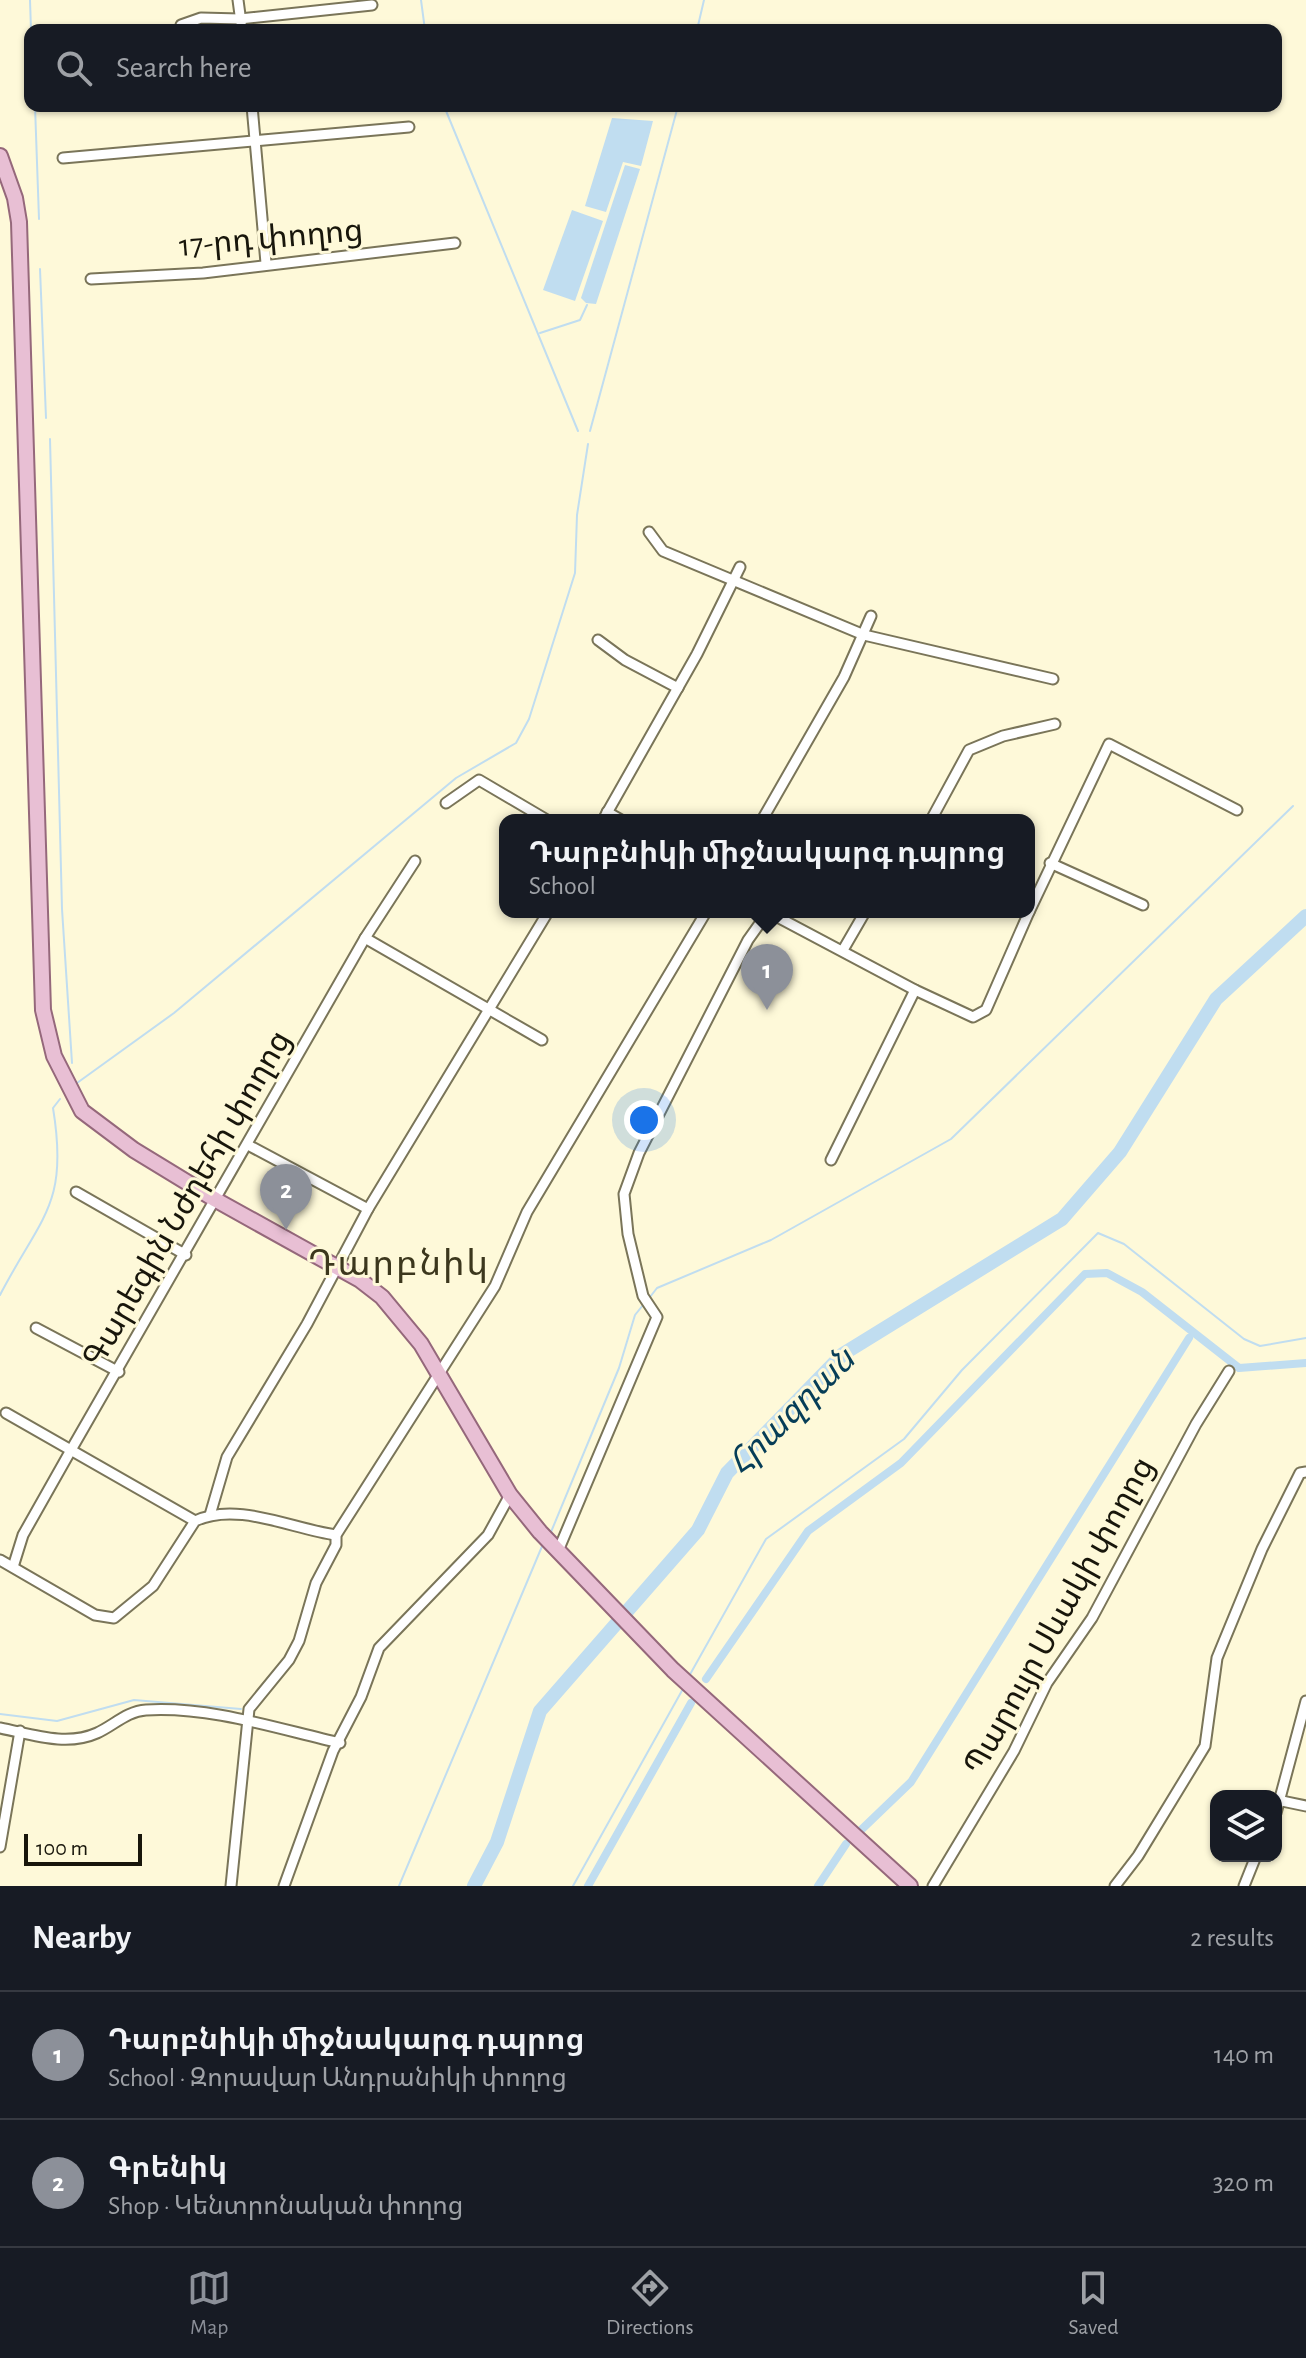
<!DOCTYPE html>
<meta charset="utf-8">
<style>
body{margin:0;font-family:"Alegreya Sans","Noto Sans Armenian",sans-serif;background:#242831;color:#f1f3f6}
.controls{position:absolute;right:24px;bottom:24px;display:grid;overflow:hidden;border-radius:16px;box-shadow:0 2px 6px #0004}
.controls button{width:72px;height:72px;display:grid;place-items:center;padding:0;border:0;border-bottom:2px solid #363941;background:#171b24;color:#f1f3f6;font:40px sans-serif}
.scale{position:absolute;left:24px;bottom:20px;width:118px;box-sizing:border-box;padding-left:8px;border:4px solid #18160b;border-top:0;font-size:22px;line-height:28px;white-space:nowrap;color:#18160b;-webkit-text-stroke:6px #fef9d9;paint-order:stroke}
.you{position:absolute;left:644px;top:1120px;width:28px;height:28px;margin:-20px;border:6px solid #fff;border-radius:50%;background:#1a73e8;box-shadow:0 0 0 12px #1a73e833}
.badge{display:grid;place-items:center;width:52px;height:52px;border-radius:50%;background:#8c9099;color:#fff;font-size:26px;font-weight:700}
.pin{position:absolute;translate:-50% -66px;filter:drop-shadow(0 2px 4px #0008)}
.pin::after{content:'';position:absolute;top:42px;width:28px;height:24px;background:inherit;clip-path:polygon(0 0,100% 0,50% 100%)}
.popup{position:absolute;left:499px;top:814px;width:536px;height:104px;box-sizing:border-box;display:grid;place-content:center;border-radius:16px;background:#171b24;filter:drop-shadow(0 2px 6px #0005);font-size:26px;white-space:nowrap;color:#9ea1a6}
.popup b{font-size:30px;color:#f1f3f6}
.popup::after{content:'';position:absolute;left:50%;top:100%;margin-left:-16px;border:16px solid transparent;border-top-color:#171b24}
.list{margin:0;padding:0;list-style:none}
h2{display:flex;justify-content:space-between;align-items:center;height:104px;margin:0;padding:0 32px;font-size:34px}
h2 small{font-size:26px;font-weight:400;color:#9ea1a6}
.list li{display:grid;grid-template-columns:52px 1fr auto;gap:24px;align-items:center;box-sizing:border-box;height:128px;padding:0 32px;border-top:2px solid #363941}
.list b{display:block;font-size:30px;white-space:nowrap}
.list p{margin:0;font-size:26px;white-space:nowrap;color:#9ea1a6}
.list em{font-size:26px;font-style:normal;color:#9ea1a6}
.icon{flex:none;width:44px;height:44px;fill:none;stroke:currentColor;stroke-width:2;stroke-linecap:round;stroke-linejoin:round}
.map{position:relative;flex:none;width:1306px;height:1886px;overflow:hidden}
.search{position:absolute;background:#171b24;box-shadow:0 2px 6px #0004;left:24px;right:24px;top:24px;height:88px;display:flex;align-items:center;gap:20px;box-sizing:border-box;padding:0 28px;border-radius:16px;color:#9ea1a6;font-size:30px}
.sheet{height:360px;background:#171b24}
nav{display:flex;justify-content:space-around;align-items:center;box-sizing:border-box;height:112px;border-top:2px solid #363941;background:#171b24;font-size:22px;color:#9ea1a6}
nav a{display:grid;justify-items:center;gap:4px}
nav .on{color:#8c9099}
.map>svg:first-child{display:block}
.water{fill:#c0ddf0}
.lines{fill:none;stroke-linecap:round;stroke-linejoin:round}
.stream{stroke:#c0ddf0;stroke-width:2}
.canal{stroke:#c0ddf0;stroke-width:8}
.river{stroke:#c0ddf0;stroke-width:14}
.minor-casing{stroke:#7a7559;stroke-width:13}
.primary-casing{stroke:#95687b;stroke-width:18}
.minor{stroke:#fff;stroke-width:9}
.primary{stroke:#e8bfd4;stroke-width:14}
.labels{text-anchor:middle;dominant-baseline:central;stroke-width:6;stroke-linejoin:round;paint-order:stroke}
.street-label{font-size:32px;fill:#18160b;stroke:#fef9d9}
.water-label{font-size:34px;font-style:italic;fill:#063d57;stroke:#fef9d9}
.quarter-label{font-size:36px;letter-spacing:2px;fill:#3c371d;stroke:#fef9d9}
</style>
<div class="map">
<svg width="1306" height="1886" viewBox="0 0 1306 1886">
<rect width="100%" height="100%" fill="#fef9d9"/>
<g class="water">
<path d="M612,118L653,121L641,166L623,162L606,212L585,206Z"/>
<path d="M625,165L640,169L596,304L586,303L581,298Z"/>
<path d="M572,210L603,221L575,301L543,290Z"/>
</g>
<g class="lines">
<g class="stream">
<path d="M30,0L31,30"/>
<path d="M421,0L425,30"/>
<path d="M697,30L704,0"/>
<path d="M35,106L39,219"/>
<path d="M444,106L578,431"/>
<path d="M40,269L46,418"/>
<path d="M540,333L580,320L587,305"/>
<path d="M590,431L678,106"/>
<path d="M50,439L62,909L72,1063"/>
<path d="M77,1083L174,1013L456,778L516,743L529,719L575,573L577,515L588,444"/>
<path d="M0,1295C41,1216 69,1205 53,1108L60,1099"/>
<path d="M650,1297L657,1288L771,1240L951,1139L1293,806"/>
<path d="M551,1532L619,1368L635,1315L643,1305"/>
<path d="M688,1678L766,1539L904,1439L962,1370L1098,1233L1124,1244L1244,1339L1260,1346L1306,1338"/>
<path d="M0,1714L57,1721L134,1700L241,1709"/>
<path d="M399,1886L543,1544"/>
<path d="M573,1886L684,1687"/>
</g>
<g class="canal">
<path d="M706,1679L808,1531L901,1463L1085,1274L1107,1273L1142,1292L1239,1368L1306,1363"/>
<path d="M860,1831L911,1782L1189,1338"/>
<path d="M588,1886L691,1703"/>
<path d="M818,1886L846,1844"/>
</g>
<path class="river" d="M474,1886L497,1842L540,1711L698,1530L727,1473L843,1354L1062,1219L1120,1152L1216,999L1306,916"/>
<g class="minor-casing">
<g id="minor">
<path d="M238,0L242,30"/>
<path d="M181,25L201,18L240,19L372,5"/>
<path d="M252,106L266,263"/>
<path d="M63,158L409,127"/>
<path d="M91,279L203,273L455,243"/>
<path d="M649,532L663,551L864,635L1053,679"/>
<path d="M598,640L625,660L678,688"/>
<path d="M446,803L479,780L547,820"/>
<path d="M607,812L621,820"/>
<path d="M603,820L697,654L740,567"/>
<path d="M762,820L844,677L871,616"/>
<path d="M931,820L969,750L1003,736L1055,724"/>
<path d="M1050,863L1143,905"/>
<path d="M768,912L915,990L973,1017L986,1010L1029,912"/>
<path d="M1029,912L1109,744L1237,810"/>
<path d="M365,938L542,1040"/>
<path d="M843,950L865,912"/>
<path d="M248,1145L368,1209"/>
<path d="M831,1160L915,990"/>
<path d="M76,1192L186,1255"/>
<path d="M36,1328L119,1372"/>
<path d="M6,1413L195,1521"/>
<path d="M210,1515L227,1457L307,1324L368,1209L548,912"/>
<path d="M558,1551L657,1317L643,1296L628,1234L624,1194L639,1153L748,940L768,912"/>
<path d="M0,1560L95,1615L114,1618L153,1586L195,1521C237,1501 292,1529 336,1535"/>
<path d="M13,1567L23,1535L71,1450L365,938L415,861"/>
<path d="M0,1728C31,1734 66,1747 97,1733C113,1726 127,1711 146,1710C210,1706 278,1729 340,1743"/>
<path d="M1282,1801L1306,1806"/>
<path d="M1276,1813L1306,1701"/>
<path d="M0,1847L20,1731"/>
<path d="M231,1886L249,1709L289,1660L299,1641L316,1583L336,1545V1535L495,1286L527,1212L706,912"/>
<path d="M284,1886L333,1751L361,1697L379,1648L488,1535L510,1495"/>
<path d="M933,1886L1014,1751L1047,1683L1092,1618L1196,1424L1229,1371"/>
<path d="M1115,1886L1138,1856L1205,1746L1217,1658L1262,1549L1300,1473L1306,1472"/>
<path d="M1244,1886L1256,1856"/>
</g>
</g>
<g class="primary-casing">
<path id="primary" d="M0,156L15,198L19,222L43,1010L54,1056L82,1111L134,1150L216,1200L360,1280L382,1297L421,1344L510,1495L540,1532L673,1670L910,1886"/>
</g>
<use href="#minor" class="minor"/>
<use href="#primary" class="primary"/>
</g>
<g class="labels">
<g class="street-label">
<text transform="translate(271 238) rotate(-5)">17-րդ փողոց</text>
<text transform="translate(187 1199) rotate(-60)">Գարեգին Նժդեհի փողոց</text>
<text transform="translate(1059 1616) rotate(-61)">Պարույր Սևակի փողոց</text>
</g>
<g class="water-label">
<text transform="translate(792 1412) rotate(-45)">Հրազդան</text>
</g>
<g class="quarter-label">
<text x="399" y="1264">Դարբնիկ</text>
</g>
</g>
</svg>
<div class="controls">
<button><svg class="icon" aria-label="layers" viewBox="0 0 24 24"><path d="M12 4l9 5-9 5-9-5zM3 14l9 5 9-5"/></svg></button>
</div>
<div class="scale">100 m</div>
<div class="you"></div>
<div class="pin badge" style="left:767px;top:1010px">1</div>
<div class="popup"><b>Դարբնիկի միջնակարգ դպրոց</b>School</div>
<div class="pin badge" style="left:286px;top:1230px">2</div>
<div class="search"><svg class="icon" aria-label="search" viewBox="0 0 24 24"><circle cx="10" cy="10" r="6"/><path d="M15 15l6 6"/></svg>Search here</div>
</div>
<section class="sheet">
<h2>Nearby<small>2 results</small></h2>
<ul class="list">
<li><span class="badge">1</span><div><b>Դարբնիկի միջնակարգ դպրոց</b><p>School · Զորավար Անդրանիկի փողոց</p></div><em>140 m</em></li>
<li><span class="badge">2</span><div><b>Գրենիկ</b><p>Shop · Կենտրոնական փողոց</p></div><em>320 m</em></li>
</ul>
</section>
<nav>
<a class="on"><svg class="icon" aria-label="map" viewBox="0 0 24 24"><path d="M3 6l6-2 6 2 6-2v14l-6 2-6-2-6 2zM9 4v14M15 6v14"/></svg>Map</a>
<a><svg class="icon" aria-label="directions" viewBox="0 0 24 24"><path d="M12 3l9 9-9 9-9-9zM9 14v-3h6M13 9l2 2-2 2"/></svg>Directions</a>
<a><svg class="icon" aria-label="saved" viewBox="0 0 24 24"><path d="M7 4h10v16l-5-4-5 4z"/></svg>Saved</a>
</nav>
